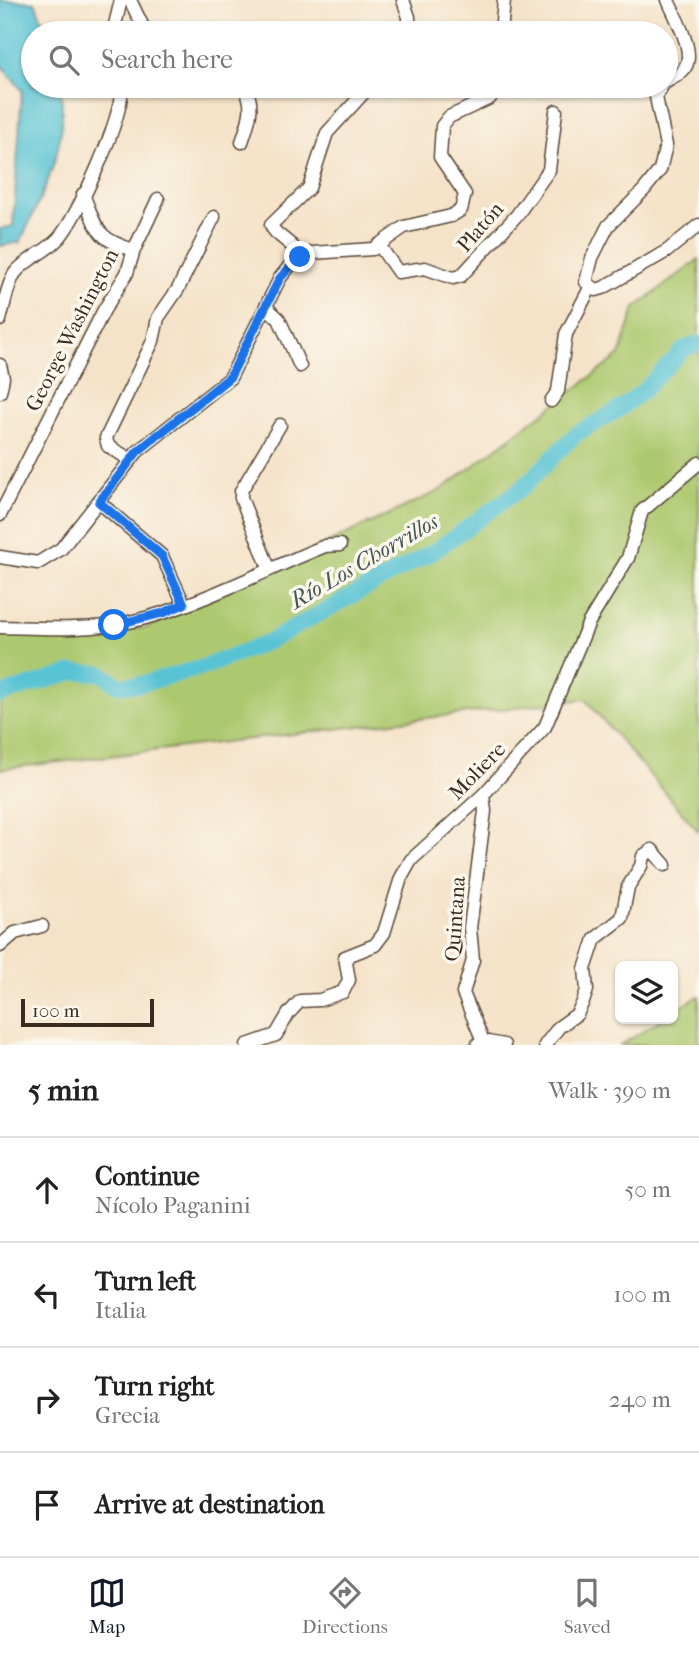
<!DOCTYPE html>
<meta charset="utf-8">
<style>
body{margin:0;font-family:"IM FELL French Canon",serif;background:#f2f2f2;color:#222}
.controls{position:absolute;right:21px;bottom:21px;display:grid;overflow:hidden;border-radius:10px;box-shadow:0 2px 5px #0004}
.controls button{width:63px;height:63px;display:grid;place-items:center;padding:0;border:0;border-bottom:2px solid #e0e0e0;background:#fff;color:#222;font:35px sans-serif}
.scale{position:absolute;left:21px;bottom:18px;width:133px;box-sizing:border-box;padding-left:7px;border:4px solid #3b2a1e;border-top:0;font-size:19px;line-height:24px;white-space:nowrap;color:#3b2a1e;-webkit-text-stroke:5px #fbf7ec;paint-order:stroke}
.stop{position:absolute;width:21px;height:21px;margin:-16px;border:5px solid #1a73e8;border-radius:50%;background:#fff}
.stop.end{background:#1a73e8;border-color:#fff;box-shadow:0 2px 7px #0008}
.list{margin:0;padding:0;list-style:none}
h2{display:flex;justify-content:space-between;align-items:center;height:91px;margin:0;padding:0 28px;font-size:30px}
h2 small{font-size:23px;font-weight:400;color:#767676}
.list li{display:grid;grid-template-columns:46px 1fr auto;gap:21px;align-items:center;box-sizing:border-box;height:105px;padding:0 28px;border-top:2px solid #e0e0e0}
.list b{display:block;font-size:26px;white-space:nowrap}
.list p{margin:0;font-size:23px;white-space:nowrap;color:#767676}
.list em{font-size:23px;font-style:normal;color:#767676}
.icon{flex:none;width:38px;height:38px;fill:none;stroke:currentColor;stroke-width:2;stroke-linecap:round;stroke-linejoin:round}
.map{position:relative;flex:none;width:699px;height:1045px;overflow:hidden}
.search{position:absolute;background:#fff;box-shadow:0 2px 5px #0004;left:21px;right:21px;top:21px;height:77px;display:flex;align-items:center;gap:18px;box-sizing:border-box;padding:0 24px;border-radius:38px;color:#767676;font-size:26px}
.sheet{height:511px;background:#fff}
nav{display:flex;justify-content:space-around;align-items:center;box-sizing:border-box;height:98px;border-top:2px solid #e0e0e0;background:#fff;font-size:19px;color:#767676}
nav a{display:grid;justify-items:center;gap:4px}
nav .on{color:#111827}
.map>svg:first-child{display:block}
.green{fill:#adc970;stroke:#747a47;stroke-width:2}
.water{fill:#59c3d4;stroke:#4a7679;stroke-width:2}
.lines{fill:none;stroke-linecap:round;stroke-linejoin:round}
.river{stroke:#59c3d4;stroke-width:16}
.minor-casing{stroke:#574638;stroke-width:15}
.minor{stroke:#fff;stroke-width:12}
.route{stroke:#1a73e8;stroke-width:9}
.labels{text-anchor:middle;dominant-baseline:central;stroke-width:7;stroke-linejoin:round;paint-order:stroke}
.street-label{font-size:21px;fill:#3b2a1e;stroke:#fbf7ec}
.water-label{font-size:23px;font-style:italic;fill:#445855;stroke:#fbf7ec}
</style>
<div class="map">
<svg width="699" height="1045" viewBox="0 0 699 1045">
<rect width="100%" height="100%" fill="#fbf7ec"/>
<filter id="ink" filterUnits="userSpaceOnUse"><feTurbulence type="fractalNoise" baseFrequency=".0143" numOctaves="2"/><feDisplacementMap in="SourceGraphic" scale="14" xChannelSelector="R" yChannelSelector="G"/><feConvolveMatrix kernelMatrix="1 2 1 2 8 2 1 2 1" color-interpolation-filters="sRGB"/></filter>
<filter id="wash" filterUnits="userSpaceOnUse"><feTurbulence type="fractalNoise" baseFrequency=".00686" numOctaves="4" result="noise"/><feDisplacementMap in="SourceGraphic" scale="28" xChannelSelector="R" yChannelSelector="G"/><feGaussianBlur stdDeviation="1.57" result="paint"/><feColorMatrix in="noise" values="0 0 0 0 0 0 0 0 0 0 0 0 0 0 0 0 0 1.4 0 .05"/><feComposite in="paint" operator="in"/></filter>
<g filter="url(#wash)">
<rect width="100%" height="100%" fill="#f5e3c9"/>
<g class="green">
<path d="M699,259V832L585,699L0,769V635L146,628L441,490L620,355L635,308Z"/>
<path d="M699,996V1045H621L662,1019H673V1012Z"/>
</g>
<g class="water">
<path d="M0,0L35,2L47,33H33V86H60C70,143 44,192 20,242L0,246V229L13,226L22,90L0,64Z"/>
<path d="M53,672L56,684L0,702V690Z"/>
</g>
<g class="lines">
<path class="river" d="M0,695L73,672L101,673L118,685H137L204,667L268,642L436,550L523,487L576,434L620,409L643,391L684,349L699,343"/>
</g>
</g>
<g filter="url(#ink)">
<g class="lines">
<g class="minor-casing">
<g id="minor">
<path d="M130,0L146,33"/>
<path d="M403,0L409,17V33"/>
<path d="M113,33L121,0"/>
<path d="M501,33L504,0"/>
<path d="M666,82C672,78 680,75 684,69C697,53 675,17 668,0"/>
<path d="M662,86L656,97L666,145L660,170L644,190L608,226L592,258L586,282L596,290L603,288L667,251L699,225"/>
<path d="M242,142C248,123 257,104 243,86"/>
<path d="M83,194C97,228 95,239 134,250"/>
<path d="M379,245L398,272L425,268L453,278L461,276L517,215L549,170L556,111"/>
<path d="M300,257C293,241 274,236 271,225L309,188L327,133L370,86"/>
<path d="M266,307L279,319L300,366"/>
<path d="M0,320C4,306 7,285 15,273C26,259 46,252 58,239C77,219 126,112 121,86"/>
<path d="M0,365L3,378L0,392"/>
<path d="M551,401L558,391L566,334L590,288"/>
<path d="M131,460L108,446L106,438L153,341L158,318L178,289L214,217"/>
<path d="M99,502L162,556L184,604"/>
<path d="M0,515L104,310L127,273L134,250L158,199"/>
<path d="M0,557L38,563L61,549L137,452L230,378L280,278L292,263L312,253L373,249L404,227L451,216L461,210L465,194L440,157L442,126L449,117L490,98L497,86"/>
<path d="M269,568L241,498V491L280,425"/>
<path d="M0,627C43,628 87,631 129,622C191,609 265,570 325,546L340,545"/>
<path d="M0,946L15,933L42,926"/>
<path d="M483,1041L463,993L473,960L470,928L485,811L483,795"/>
<path d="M478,1044L483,1041L504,1045"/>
<path d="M247,1045L276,1035L289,1013L300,1001L320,1000L343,992L349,980L345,957L375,945L384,933L401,878L411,860L483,795L545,727L589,622L628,558L642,511L699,463"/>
<path d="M545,1045L559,1027L577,1014L583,1002L587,990L585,969L595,939L622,918L628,887L641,866L643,856L652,850L665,865"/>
</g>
</g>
<use href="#minor" class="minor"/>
</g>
</g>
<g class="lines" filter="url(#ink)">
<path class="route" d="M114,625L163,613L184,604L162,556L99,502L137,452L230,377L280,278L300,257"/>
</g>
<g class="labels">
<g class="street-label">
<text transform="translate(480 227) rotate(-49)">Platón</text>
<text transform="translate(72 330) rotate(-63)">George Washington</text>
<text transform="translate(477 771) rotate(-46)">Moliere</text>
<text transform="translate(455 919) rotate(-86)">Quintana</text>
</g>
<g class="water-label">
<text transform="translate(364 561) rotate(-30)">Río Los Chorrillos</text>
</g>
</g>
</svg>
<div class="controls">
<button><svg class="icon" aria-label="layers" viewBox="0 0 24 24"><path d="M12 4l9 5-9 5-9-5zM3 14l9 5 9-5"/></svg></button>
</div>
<div class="scale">100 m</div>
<div class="stop" style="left:114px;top:625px"></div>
<div class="stop end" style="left:300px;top:257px"></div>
<div class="search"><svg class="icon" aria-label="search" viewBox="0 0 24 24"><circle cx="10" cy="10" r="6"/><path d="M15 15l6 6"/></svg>Search here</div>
</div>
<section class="sheet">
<h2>5 min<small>Walk · 390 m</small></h2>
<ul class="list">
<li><svg class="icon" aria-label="ahead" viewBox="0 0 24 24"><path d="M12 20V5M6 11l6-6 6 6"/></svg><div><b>Continue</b><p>Nícolo Paganini</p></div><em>50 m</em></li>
<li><svg class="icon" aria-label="left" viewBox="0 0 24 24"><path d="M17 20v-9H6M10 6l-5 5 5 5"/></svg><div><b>Turn left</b><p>Italia</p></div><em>100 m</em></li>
<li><svg class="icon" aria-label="right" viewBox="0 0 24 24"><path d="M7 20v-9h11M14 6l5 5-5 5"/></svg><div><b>Turn right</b><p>Grecia</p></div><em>240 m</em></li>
<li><svg class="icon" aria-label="arrive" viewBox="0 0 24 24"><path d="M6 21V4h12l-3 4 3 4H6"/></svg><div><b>Arrive at destination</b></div></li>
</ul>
</section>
<nav>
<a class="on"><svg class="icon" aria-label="map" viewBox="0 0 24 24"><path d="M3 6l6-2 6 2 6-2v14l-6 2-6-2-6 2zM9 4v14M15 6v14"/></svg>Map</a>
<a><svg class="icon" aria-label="directions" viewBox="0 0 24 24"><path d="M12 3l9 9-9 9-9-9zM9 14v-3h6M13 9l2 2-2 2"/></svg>Directions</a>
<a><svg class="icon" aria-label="saved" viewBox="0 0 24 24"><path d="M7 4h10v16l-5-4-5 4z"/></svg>Saved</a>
</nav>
